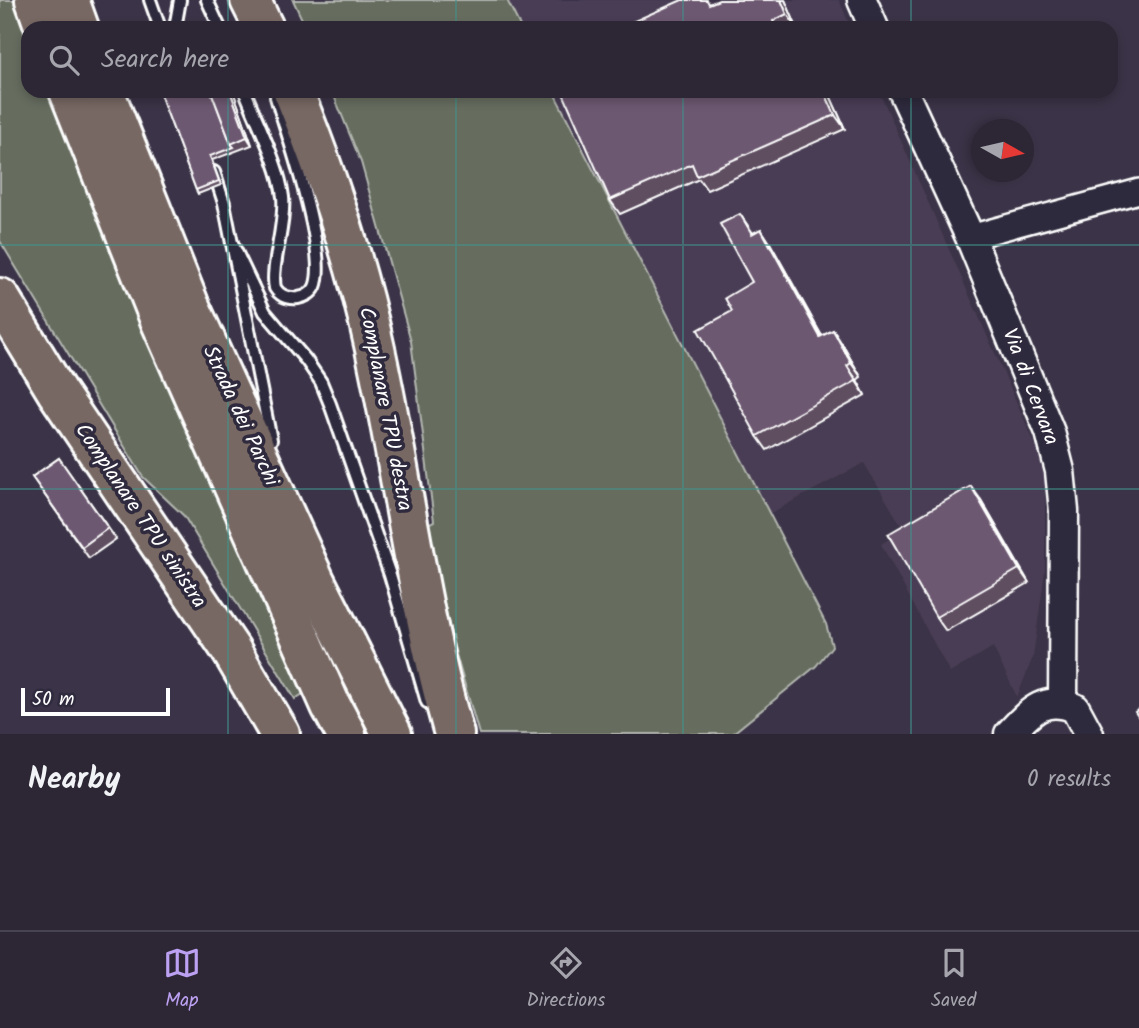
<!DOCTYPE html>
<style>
body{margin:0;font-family:Kalam,sans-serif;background:#383241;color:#f1f3f6}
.compass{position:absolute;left:971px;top:119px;width:63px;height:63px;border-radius:50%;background:#2c2635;box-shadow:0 4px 10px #0003;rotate:98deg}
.scale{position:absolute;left:21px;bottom:18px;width:149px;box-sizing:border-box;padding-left:7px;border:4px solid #fff;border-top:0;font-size:19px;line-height:24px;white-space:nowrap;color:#fff;-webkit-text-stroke:5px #2f2a3d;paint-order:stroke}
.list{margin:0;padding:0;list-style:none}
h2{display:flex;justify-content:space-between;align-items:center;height:91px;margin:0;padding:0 28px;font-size:30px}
h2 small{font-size:23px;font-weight:400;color:#a6a5ad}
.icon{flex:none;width:38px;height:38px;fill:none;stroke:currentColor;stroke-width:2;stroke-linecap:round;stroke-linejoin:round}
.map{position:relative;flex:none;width:1139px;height:734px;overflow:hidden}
.search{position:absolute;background:#2c2635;box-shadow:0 4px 10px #0003;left:21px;right:21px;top:21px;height:77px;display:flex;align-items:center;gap:18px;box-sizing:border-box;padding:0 24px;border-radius:21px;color:#a6a5ad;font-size:26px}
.sheet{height:196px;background:#2c2635}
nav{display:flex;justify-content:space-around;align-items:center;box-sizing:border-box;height:98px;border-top:2px solid #484350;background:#2c2635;font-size:19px;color:#a6a5ad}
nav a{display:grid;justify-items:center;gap:4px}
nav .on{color:#bca0f2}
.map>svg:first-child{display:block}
.built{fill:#4a3e54}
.green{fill:#666d5f;stroke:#b2b6af;stroke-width:2}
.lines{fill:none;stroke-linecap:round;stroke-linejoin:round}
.service-casing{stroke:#fff;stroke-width:16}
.minor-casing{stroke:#fff;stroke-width:28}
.tertiary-casing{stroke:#fff;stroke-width:33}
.motorway-casing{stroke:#fff;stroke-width:44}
.service{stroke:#2f2a3d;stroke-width:10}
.minor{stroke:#2f2a3d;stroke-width:23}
.tertiary{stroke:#2f2a3d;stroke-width:28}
.motorway{stroke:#776864;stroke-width:38}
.wall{fill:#5e4d61;stroke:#fff;stroke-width:2}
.shaded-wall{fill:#4c3e4f;stroke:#fff;stroke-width:2}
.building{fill:#6d5971;stroke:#fff;stroke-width:2}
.grid{fill:none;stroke:#3f918b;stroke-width:2;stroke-opacity:0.55}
.labels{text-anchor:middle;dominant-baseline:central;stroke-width:7;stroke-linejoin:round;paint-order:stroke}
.street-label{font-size:21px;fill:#fff;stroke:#2f2a3d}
</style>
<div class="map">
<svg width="1139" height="734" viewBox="0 0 1139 734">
<rect width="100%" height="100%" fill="#3b3347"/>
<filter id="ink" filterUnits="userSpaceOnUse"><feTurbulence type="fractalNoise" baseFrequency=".0143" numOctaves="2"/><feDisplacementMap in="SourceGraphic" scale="14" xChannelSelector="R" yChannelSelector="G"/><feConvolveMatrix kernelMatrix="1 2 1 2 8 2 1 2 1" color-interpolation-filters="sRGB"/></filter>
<g filter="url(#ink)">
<g class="built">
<path d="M507,0H839L851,28H521Z"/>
<path d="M553,91H879L1039,453L1045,482V571L1033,657L1017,697L993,647L950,673L881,544L904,530L864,463L769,514Z"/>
</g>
<g class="green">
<path d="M0,0H23L28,28V91H58L309,690L295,699L184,516L143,477L0,241Z"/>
<path d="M293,0H507L521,28H306Z"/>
<path d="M332,91H553L826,624L832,646L816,666L732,734H479L455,651L426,525L434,521L411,341L361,162Z"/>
</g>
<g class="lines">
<g class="service-casing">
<g id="service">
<path d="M150,0L160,28"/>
<path d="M207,0L220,28"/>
<path d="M175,28L180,0"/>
<path d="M245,91C257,123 279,164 283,197C286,225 270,268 275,288C280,296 288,299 298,298C305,297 312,293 315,287C329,254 287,134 276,97"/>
<path d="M214,172L224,203L271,440"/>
<path d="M232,243L265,312L306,360L321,382L330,404L390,575L427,702"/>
</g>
</g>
<g class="minor-casing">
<path id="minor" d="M970,237L1139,191"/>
</g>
<g class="tertiary-casing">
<g id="tertiary">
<path d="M862,0L874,28"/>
<path d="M903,91L970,237L1050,432L1060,471L1064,511L1063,703"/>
<path d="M1009,734C1030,712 1043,695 1075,708L1089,734"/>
</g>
</g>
<g class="motorway-casing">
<g id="motorway">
<path d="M35,0L45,28"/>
<path d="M69,0L79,28"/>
<path d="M250,0L264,28"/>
<path d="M69,91L160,320L331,706L346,734"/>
<path d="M104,91L189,304L316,583L392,734"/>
<path d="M293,91C327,175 356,260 375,349C403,477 418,608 454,734"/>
<path d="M0,298L57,392L231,650L280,734"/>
</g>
</g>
<use href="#service" class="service"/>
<use href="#minor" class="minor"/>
<use href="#tertiary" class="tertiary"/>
<use href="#motorway" class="motorway"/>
</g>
<g class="wall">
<path d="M785,0L797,28H634L712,3Z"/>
<path d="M159,91H233L252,145L212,160L221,185L198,194L196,190Z"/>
<path d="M828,91L845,129L707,190L699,179L620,214L610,200Z"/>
<path d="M740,214L753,233L761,229L770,243L822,336L833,330L842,344L861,377L857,380L865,395L767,450L757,436L732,311L752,282Z"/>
<path d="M59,458L116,539L89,558L32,477Z"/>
<path d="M981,500L1029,583L946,631L936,617Z"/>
</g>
<g class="shaded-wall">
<path d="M781,0H785L797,28L787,14Z"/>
<path d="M230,91H233L252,145L247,137Z"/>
<path d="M824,91H828L845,129L835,115Z"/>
<path d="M761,229L770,243L830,351L820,337Z"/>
<path d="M833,330L842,344L861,377L851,363Z"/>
<path d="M847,366L857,380L865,395L856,381Z"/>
<path d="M971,486L981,500L1029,583L1019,569Z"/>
</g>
<g class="building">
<path d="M682,0H707L709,4L719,0H781L787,14L773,21L776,28H634L632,22Z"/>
<path d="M159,91H211L231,144L234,147L210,156L219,181L196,190Z"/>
<path d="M211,91H230L247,137L231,144Z"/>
<path d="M562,91H824L835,115L697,176L692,164L610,200Z"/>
<path d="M740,214L752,234L761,229L820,337L833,330L851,363L847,366L856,381L757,436L698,330L732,311L725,298L752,282L720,224Z"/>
<path d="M59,458L108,528L82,547L32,477Z"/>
<path d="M971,486L1019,569L936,617L888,534Z"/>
<path d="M1139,709V718L1135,712Z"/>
</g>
</g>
<path class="grid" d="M228,0V28M456,0V28M683,0V28M911,0V28M228,91V734M456,91V734M683,91V734M911,91V734M0,245H1139M0,489H1139"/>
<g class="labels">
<g class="street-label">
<text transform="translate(1030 387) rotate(69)">Via di Cervara</text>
<text transform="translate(385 409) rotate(79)">Complanare TPU destra</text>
<text transform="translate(240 416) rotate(65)">Strada dei Parchi</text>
<text transform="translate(140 516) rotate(56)">Complanare TPU sinistra</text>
</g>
</g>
</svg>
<svg class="compass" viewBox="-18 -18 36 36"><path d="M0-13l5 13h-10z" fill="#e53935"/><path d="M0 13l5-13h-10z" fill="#a6a5ad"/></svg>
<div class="scale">50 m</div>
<div class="search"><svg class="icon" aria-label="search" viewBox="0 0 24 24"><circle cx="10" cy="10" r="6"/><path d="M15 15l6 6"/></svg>Search here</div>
</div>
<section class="sheet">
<h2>Nearby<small>0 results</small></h2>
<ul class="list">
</ul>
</section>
<nav>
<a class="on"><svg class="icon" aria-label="map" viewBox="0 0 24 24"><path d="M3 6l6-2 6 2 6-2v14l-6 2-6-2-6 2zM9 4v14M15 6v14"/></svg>Map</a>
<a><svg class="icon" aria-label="directions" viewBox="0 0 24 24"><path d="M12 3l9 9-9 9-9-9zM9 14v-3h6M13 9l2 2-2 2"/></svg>Directions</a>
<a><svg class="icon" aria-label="saved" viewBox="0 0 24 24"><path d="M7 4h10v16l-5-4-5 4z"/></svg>Saved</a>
</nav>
